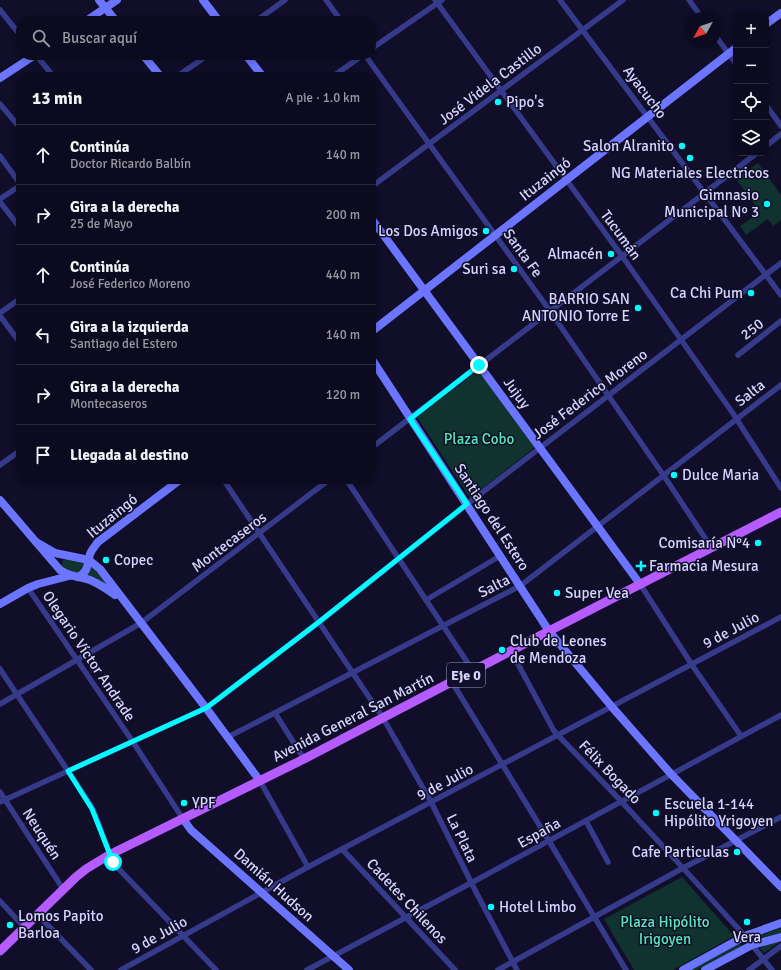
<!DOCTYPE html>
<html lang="es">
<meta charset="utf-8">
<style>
body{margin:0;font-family:Signika,sans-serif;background:#151327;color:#f1f3f6}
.controls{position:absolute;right:12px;top:12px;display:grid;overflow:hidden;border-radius:8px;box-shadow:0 2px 6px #0003}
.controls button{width:36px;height:36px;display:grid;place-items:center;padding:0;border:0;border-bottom:1px solid #2c2b3c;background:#0c0a1e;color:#f1f3f6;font:20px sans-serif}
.compass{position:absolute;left:685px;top:12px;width:36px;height:36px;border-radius:50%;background:#0c0a1e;box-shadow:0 2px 6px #0003;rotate:230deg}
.stop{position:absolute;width:12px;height:12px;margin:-9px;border:3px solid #01fbff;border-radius:50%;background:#fff}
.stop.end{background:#01fbff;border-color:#fff;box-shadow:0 1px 4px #0008}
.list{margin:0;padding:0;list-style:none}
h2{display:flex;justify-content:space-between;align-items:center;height:52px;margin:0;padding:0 16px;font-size:17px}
h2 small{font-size:13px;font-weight:400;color:#9a9aa4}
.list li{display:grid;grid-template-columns:26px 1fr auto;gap:12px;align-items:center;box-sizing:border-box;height:60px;padding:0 16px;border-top:1px solid #2c2b3c}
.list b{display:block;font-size:15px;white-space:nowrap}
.list p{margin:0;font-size:13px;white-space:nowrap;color:#9a9aa4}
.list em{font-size:13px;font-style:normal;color:#9a9aa4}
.icon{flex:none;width:22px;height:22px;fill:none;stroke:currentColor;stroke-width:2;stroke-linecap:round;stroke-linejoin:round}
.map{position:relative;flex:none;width:781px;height:970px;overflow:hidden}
.search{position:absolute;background:#0c0a1e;box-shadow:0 2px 6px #0003;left:16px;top:16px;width:360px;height:44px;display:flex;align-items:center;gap:10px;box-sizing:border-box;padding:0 14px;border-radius:16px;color:#9a9aa4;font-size:15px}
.panel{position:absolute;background:#0c0a1e;box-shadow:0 2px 6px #0003;left:16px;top:72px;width:360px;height:412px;border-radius:16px}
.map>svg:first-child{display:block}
.green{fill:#10332f}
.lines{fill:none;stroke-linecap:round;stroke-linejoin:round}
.street{stroke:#363a8b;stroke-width:5.5}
.secondary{stroke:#6c75ff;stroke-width:8}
.primary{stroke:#b45cff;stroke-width:9}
.route{stroke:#01fbff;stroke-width:5}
.poi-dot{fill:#01fbff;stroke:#100e28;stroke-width:1.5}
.labels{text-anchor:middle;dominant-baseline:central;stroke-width:3;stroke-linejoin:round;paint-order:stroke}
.shield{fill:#100e28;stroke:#9b99be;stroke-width:1}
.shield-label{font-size:14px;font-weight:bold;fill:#d6d5ff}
.street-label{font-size:15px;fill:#d6d5ff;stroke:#100e28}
.poi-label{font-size:15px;fill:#d6d5ff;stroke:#100e28;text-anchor:start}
.park-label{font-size:15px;fill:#58e8b8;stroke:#100e28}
</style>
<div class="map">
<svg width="781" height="970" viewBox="0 0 781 970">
<rect width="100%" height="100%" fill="#100e28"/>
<g class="green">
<path d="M758,163L781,195V220L773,226L768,219L746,235L740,226L760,212L736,179Z"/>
<path d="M479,370L535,447L470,498L417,417Z"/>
<path d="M67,559L83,563L85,565L81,573H70L61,566L63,560Z"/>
<path d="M92,566L96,569L116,593L86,576Z"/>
<path d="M682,877L734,936L673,970H634L604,919Z"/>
<path d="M781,928V933L753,940L752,938Z"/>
<path d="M781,941L764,953L759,947Z"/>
<path d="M739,943L742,946L697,970H690Z"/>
</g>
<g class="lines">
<g class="street">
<path d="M326,0L341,21"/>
<path d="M435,0L622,256L732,412L781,488"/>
<path d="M560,0L781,295"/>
<path d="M689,0L702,18"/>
<path d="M0,10L21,36"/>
<path d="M256,21L285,0"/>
<path d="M715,35L736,64"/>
<path d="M371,49L442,0"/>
<path d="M36,55L54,77"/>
<path d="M365,55L550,311L664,476L711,547"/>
<path d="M176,77L208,55"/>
<path d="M332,77L363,55"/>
<path d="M0,104L21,129"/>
<path d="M766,105L781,126"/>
<path d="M766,146L781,134"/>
<path d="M0,156L21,185"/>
<path d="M371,187L623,0"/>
<path d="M0,199L21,185"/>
<path d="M0,202L21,229"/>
<path d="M0,313L21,298"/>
<path d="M0,316L21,344"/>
<path d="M738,355L781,321"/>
<path d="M371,448L757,153"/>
<path d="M0,465L21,450"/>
<path d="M223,479L383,718L431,802L476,892L517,970"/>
<path d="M346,479L473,671"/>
<path d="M640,584L692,665L741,736"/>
<path d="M28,588L133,742L183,819"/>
<path d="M426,600L500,556"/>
<path d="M511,651L554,731L621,801L683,868L745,936L772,970"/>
<path d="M0,669L90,804C101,823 104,846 115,865L216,970"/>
<path d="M452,682L549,841L626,970"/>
<path d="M0,704L141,623L330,479"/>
<path d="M275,713L304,759"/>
<path d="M228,737L520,586L781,385"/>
<path d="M260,781L308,867"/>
<path d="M0,792L63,889"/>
<path d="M0,802L206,708L214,702L319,622L467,504L781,263"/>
<path d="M586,821L608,862"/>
<path d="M342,849L455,970"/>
<path d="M0,901L24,927"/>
<path d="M37,914L91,970"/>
<path d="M121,970L308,867L781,617"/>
<path d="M307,970L471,883L781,715"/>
<path d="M498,970L683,868L781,817"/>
<path d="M749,970L781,946"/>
</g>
<g class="secondary">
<path d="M99,0L116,21"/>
<path d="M203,0L219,21"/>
<path d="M86,21L117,0"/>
<path d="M766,24L781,13"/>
<path d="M143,55L161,77"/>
<path d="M246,55L263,77"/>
<path d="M0,78L35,55"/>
<path d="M371,218L640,584"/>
<path d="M371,332L736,48"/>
<path d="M371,358L549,631L612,707L671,774L781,887"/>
<path d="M0,500L60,570C69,577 79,576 90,580C99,584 107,589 115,595"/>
<path d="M36,542L55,553L89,560L100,569L206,708L260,781"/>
<path d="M78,577C89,572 87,564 90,554C92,549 95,546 98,542L181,479"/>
<path d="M0,604L28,588L38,584L69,576"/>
<path d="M183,819L191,830L349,970"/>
<path d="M683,970L745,936L781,923"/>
<path d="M705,970L752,945L781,937"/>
</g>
<path class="primary" d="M0,951L76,877L86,869L109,855L304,759L549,631L781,512"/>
</g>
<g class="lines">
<path class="route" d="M113,862L92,809L68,771L206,708L214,702L319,622L467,504L410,419L479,365"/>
</g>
<g class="poi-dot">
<circle cx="498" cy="102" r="4"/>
<circle cx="682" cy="146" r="4"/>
<circle cx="690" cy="158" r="4"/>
<circle cx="767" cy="204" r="4"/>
<circle cx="486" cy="231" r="4"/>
<circle cx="611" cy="254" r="4"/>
<circle cx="514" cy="269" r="4"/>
<circle cx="751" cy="293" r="4"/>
<circle cx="638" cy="308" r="4"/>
<circle cx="674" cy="475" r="4"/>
<circle cx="758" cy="543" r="4"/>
<circle cx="106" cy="560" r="4"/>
<path d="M639 560h4v4h4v4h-4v4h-4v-4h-4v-4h4z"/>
<circle cx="557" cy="593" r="4"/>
<circle cx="502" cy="650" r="4"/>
<circle cx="184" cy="803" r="4"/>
<circle cx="656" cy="813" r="4"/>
<circle cx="737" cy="852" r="4"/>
<circle cx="491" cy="907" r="4"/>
<circle cx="747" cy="922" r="4"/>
<circle cx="10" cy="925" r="4"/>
</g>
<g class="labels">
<rect class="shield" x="447" y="663" width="38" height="24" rx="3"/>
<g class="shield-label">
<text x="466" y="675">Eje 0</text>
</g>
<g class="street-label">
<text transform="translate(490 84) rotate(-37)">José Videla Castillo</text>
<text transform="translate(645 92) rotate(53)">Ayacucho</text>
<text transform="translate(545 179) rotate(-38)">Ituzaingó</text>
<text transform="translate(621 235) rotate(54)">Tucumán</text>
<text transform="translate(523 253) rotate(54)">Santa Fe</text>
<text transform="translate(752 329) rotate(-38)">250</text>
<text transform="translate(517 393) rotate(54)">Jujuy</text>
<text transform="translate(750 393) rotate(-38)">Salta</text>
<text transform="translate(590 394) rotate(-37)">José Federico Moreno</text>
<text transform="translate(112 516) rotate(-39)">Ituzaingó</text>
<text transform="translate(492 517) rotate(57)">Santiago del Estero</text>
<text transform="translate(229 542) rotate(-37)">Montecaseros</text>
<text transform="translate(494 586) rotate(-27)">Salta</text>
<text transform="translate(731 630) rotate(-28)">9 de Julio</text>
<text transform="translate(89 656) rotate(56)">Olegario Víctor Andrade</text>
<text transform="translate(353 717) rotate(-27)">Avenida General San Martín</text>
<text transform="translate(610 772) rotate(46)">Félix Bogado</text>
<text transform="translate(445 782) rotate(-28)">9 de Julio</text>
<text transform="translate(539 833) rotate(-29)">España</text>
<text transform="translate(42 834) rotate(57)">Neuquén</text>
<text transform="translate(462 838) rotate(64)">La Plata</text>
<text transform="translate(274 885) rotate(42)">Damián Hudson</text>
<text transform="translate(407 901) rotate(47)">Cadetes Chilenos</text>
<text transform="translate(159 935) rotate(-29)">9 de Julio</text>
</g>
<g class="poi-label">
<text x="506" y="102">Pipo's</text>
<text x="674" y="146" text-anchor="end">Salon Alranito</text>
<text x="690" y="173" text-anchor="middle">NG Materiales Electricos</text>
<text x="759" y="195" text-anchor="end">Gimnasio<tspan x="759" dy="17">Municipal Nº 3</tspan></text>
<text x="478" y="231" text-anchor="end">Los Dos Amigos</text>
<text x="603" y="254" text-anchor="end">Almacén</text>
<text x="506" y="269" text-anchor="end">Suri sa</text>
<text x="743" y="293" text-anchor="end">Ca Chi Pum</text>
<text x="630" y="299" text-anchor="end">BARRIO SAN<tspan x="630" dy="17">ANTONIO Torre E</tspan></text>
<text x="682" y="475">Dulce Maria</text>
<text x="750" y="543" text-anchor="end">Comisaría N°4</text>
<text x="114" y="560">Copec</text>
<text x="649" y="566">Farmacia Mesura</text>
<text x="565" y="593">Super Vea</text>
<text x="510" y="641">Club de Leones<tspan x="510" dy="17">de Mendoza</tspan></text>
<text x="192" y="803">YPF</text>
<text x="664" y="804">Escuela 1-144<tspan x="664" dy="17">Hipólito Yrigoyen</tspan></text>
<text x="729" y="852" text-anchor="end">Cafe Particulas</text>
<text x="499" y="907">Hotel Limbo</text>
<text x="18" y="916">Lomos Papito<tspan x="18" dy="17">Barloa</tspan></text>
<text x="747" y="937" text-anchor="middle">Vera</text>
</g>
<g class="park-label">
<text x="479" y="439">Plaza Cobo</text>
<text x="665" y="922">Plaza Hipólito<tspan x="665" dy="17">Irigoyen</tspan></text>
</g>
</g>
</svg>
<div class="controls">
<button>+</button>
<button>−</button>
<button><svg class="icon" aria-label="locate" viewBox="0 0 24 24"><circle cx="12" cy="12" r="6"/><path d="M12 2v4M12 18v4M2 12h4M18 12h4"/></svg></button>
<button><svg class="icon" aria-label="layers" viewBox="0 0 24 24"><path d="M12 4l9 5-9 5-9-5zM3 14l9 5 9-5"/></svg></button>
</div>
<svg class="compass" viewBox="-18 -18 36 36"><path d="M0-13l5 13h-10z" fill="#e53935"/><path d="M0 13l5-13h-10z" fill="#9a9aa4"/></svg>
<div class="stop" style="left:113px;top:862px"></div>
<div class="stop end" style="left:479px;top:365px"></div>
<div class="search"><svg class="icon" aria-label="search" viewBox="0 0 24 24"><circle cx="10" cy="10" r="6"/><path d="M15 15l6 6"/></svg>Buscar aquí</div>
<section class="panel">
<h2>13 min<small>A pie · 1.0 km</small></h2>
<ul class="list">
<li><svg class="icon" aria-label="ahead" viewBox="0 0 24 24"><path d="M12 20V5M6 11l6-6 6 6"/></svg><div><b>Continúa</b><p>Doctor Ricardo Balbín</p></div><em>140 m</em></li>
<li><svg class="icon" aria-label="right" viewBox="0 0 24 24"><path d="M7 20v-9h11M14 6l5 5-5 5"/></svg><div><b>Gira a la derecha</b><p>25 de Mayo</p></div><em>200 m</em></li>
<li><svg class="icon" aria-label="ahead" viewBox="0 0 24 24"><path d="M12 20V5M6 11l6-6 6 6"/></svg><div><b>Continúa</b><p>José Federico Moreno</p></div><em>440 m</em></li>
<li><svg class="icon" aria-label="left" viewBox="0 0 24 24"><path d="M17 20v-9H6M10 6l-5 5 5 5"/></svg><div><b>Gira a la izquierda</b><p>Santiago del Estero</p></div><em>140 m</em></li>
<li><svg class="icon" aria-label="right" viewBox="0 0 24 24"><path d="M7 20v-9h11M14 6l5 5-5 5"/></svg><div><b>Gira a la derecha</b><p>Montecaseros</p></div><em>120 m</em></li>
<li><svg class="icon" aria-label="arrive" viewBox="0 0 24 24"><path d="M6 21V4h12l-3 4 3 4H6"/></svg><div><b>Llegada al destino</b></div></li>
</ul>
</section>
</div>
